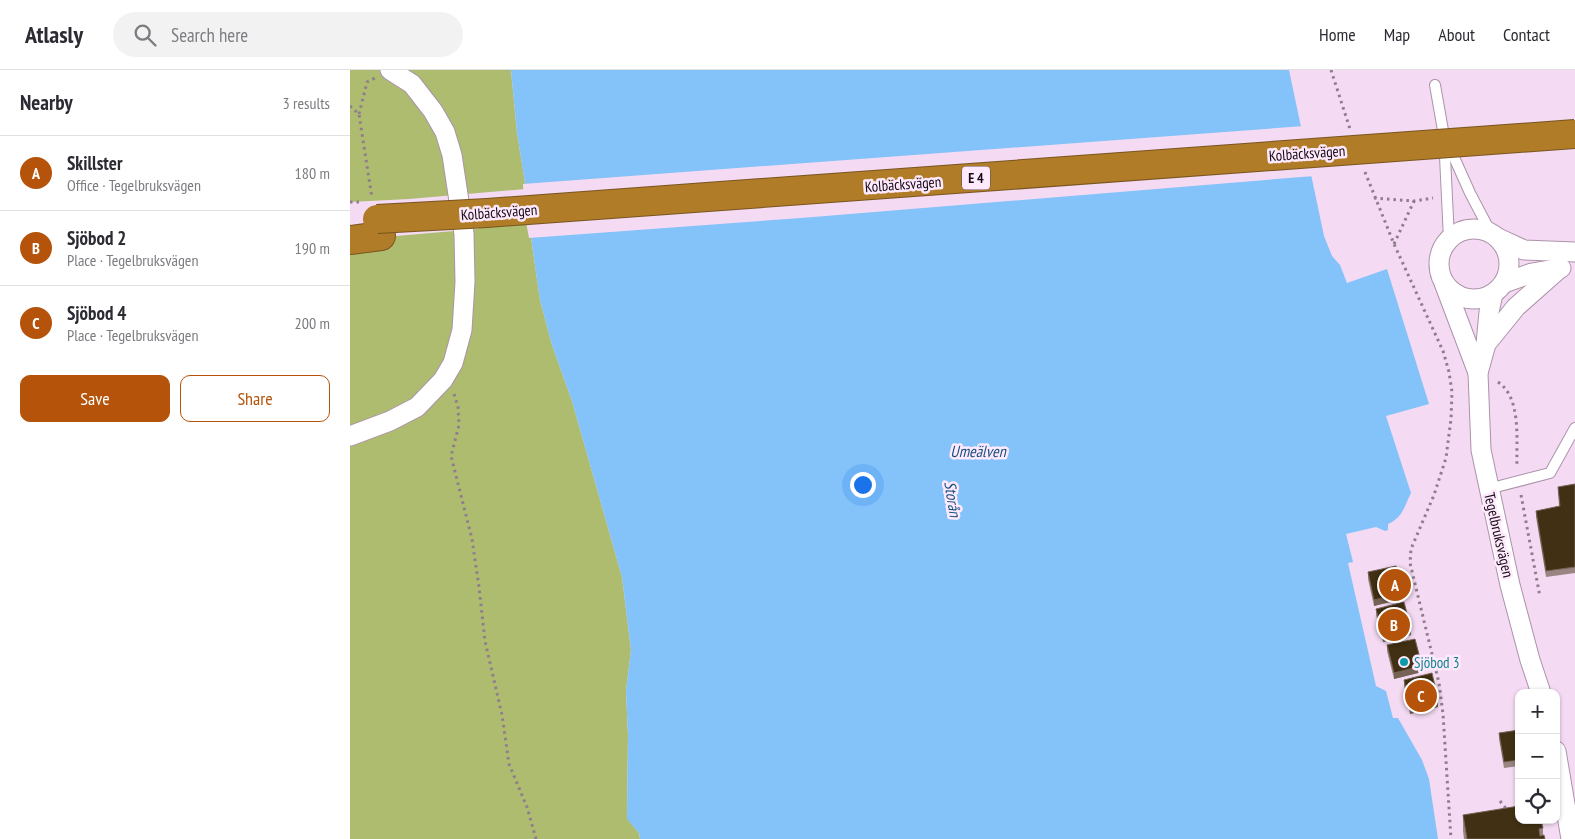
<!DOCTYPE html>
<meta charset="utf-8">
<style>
body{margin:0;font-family:"PT Sans Narrow",sans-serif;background:#f2f2f3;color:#2b2b33}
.controls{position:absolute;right:15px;bottom:15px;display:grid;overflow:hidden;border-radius:10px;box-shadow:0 1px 4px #0004}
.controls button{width:45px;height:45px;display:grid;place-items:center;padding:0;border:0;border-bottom:1px solid #e1e1e2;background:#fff;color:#2b2b33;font:25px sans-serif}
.you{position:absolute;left:512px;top:414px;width:18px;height:18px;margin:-12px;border:4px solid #fff;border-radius:50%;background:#1a73e8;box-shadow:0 0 0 8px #1a73e833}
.badge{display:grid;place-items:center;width:32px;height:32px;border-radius:50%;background:#b45309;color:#fff;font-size:16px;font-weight:700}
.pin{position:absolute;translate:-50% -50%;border:2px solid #fff;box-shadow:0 1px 5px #0006}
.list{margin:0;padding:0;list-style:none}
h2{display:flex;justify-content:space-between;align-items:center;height:65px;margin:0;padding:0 20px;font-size:21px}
h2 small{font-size:16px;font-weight:400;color:#7c7c81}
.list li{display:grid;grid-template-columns:32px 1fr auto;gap:15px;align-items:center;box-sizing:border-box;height:75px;padding:0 20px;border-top:1px solid #e1e1e2}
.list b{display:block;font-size:19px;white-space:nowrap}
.list p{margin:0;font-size:16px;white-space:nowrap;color:#7c7c81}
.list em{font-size:16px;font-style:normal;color:#7c7c81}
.actions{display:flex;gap:10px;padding:15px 20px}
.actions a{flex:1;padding:11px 0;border:1px solid #b45309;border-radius:10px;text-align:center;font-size:18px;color:#b45309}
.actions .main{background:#b45309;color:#fff}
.icon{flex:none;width:28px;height:28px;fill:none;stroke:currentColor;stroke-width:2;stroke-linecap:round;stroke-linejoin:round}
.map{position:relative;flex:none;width:1225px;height:769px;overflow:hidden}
header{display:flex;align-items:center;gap:30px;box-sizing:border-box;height:70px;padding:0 25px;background:#fff;border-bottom:1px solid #e1e1e2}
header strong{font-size:24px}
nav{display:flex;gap:28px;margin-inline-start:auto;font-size:18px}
.search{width:350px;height:45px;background:#f2f2f3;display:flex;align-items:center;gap:12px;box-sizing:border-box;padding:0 18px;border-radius:28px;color:#7c7c81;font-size:19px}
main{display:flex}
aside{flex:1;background:#fff}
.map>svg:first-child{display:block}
.green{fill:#aebc70}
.water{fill:#83c3f9}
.pier{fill:#f4daf2}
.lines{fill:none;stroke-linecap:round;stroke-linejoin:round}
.lane-casing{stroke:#ac93aa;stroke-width:12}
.street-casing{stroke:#ac93aa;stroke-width:21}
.highway-casing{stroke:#795520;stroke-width:30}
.path{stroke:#8f7d8e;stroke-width:3;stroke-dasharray:2.5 4;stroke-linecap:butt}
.lane{stroke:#fff;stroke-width:10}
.street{stroke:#fff;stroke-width:19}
.highway{stroke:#b07c27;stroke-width:28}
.highway-bridge-casing{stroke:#795520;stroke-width:30;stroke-linecap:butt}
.highway-bridge{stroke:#b07c27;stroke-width:28}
.wall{fill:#9a8582}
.shaded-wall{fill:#776356}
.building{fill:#413013;stroke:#776356}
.culture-dot{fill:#0f9aa8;stroke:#ffe9fd;stroke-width:2}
.labels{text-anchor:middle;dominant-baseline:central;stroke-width:5;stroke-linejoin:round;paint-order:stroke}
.shield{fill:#ffe9fd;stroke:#5a4e5a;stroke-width:1}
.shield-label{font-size:14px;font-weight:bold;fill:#140c14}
.street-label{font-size:15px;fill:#140c14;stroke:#ffe9fd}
.culture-label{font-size:15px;fill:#0d838f;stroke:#ffe9fd;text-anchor:start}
.water-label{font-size:16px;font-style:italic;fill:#15517d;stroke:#ffe9fd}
</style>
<header>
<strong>Atlasly</strong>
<div class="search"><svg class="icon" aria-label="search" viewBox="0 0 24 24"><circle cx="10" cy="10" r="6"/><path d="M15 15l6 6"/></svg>Search here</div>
<nav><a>Home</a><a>Map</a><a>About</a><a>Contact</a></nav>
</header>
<main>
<aside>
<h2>Nearby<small>3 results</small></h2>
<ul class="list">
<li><span class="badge">A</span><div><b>Skillster</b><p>Office · Tegelbruksvägen</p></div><em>180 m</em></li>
<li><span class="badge">B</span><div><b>Sjöbod 2</b><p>Place · Tegelbruksvägen</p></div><em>190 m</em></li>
<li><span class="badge">C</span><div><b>Sjöbod 4</b><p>Place · Tegelbruksvägen</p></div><em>200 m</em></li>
</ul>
<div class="actions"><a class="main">Save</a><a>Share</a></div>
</aside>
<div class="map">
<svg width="1225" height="769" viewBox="0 0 1225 769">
<rect width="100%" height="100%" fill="#f4daf2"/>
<g class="green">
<path d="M0,0H161L167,63L176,119L59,129L0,132Z"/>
<path d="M177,140L190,230L202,275L222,331L272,507L281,580L276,621L278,665L277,748L289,763L290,769H0V170L127,159Z"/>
</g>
<path class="water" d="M161,0H939L974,166L982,186L990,195L997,213L1037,199L1079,334L1036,346L1061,423C1054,437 1053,447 1038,454V460L1035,461L1026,457L996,464L1003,492L998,493L1026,616L1036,621L1043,648H1048L1072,690L1079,709L1088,769H290L289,763L277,749L278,665L276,621L281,580L272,507L222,331L202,275L190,230L177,140L176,119L167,63Z"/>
<path class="pier" d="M954,56L964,106L451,148L179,168L174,141L173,114Z"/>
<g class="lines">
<g class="lane-casing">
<g id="lane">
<path d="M1085,15L1094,66L1099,169"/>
<path d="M1099,76L1120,123L1141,163"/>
<path d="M1138,419L1200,403L1225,358"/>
</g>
</g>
<g class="street-casing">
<g id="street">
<circle cx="1124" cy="194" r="35"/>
<path d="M1148,168L1174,180L1225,182"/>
<path d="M1094,213L1128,303"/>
<path d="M1154,213L1182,203L1211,198"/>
<path d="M1136,274L1139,242L1143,224"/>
<path d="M0,366L40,351L67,337L93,310L103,293L112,260L115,212L114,164L102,85L95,62L83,41L62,14L40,0"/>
<path d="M1191,623L1180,590L1160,515L1131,380L1128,303L1136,274L1166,237L1209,199"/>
<path d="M1206,681L1221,769"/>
</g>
</g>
<g class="highway-casing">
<path id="highway" d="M0,170L31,166"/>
</g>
<g class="path">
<path d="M981,0L1000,59"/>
<path d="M0,36L9,44L22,128"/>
<path d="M9,44L17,12L25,8"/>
<path d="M1015,102L1044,174L1093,281L1099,302L1102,322L1101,349L1096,388L1084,425L1061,479L1060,493L1089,613L1093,644L1101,769"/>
<path d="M1024,128L1064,131L1083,128"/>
<path d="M0,132H12"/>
<path d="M1044,174L1064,131"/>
<path d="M1148,312C1172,328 1166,371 1167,397"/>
<path d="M104,324L108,337L109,355L101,386L122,469L129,517L135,571L152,645L159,694L177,737L186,769"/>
<path d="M1171,425L1190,527"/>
<path d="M1150,731L1158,741"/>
</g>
<use href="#lane" class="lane"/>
<use href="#street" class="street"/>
<use href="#highway" class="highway"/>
<g class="highway-bridge-casing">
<path id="highway-bridge" d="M27,149L137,143L1225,64"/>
</g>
<use href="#highway-bridge" class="highway-bridge"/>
</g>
<g class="wall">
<path d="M1225,414V503L1196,507L1186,447V441L1209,436L1208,417Z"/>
<path d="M1018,502L1052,529L1024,536L1018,509Z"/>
<path d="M1026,539L1061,565L1033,572L1026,545Z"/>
<path d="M1037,575L1072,602L1044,609L1037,581Z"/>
<path d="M1054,610L1088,637L1060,644L1054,616Z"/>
<path d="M1169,660V696L1154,698L1149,669V663Z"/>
<path d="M1113,745L1193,758V765L1195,769H1114L1113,761Z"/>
</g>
<g class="shaded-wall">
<path d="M1052,523V529L1024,536V530Z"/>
<path d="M1061,559V565L1033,572V566Z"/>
<path d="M1072,596V602L1044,609V603Z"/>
<path d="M1088,630V637L1060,644V637Z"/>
</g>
<g class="building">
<path d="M1225,414V497L1196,501L1186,441L1210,436L1208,417Z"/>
<path d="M1046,496L1052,523L1024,530L1018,502Z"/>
<path d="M1054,532L1061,559L1033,566L1026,539Z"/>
<path d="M1065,569L1072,596L1044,603L1037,575Z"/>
<path d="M1082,603L1088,630L1060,637L1054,610Z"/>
<path d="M1169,660V690L1154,692L1149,663Z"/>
<path d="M1169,736V750H1191L1193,758L1189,759L1190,766L1194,765L1195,769H1117L1113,745Z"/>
</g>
<circle class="culture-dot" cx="1054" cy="592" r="5"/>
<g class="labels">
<rect class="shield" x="612" y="96.5" width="28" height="23" rx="4"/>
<g class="shield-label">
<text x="626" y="108">E 4</text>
</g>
<g class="street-label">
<text transform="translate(957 83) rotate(-4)">Kolbäcksvägen</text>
<text transform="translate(553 114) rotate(-4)">Kolbäcksvägen</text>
<text transform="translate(149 142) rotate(-4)">Kolbäcksvägen</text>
<text transform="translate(1149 465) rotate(77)">Tegelbruksvägen</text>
</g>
<g class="culture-label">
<text x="1064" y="592">Sjöbod 3</text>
</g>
<g class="water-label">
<text x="628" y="381">Umeälven</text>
<text transform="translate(603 429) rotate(81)">Storån</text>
</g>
</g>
</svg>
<div class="controls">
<button>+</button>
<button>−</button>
<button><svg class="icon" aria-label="locate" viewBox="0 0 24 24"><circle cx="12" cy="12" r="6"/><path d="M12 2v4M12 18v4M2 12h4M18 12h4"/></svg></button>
</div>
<div class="you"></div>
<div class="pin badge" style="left:1045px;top:515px">A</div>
<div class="pin badge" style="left:1044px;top:555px">B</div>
<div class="pin badge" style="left:1071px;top:626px">C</div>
</div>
</main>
